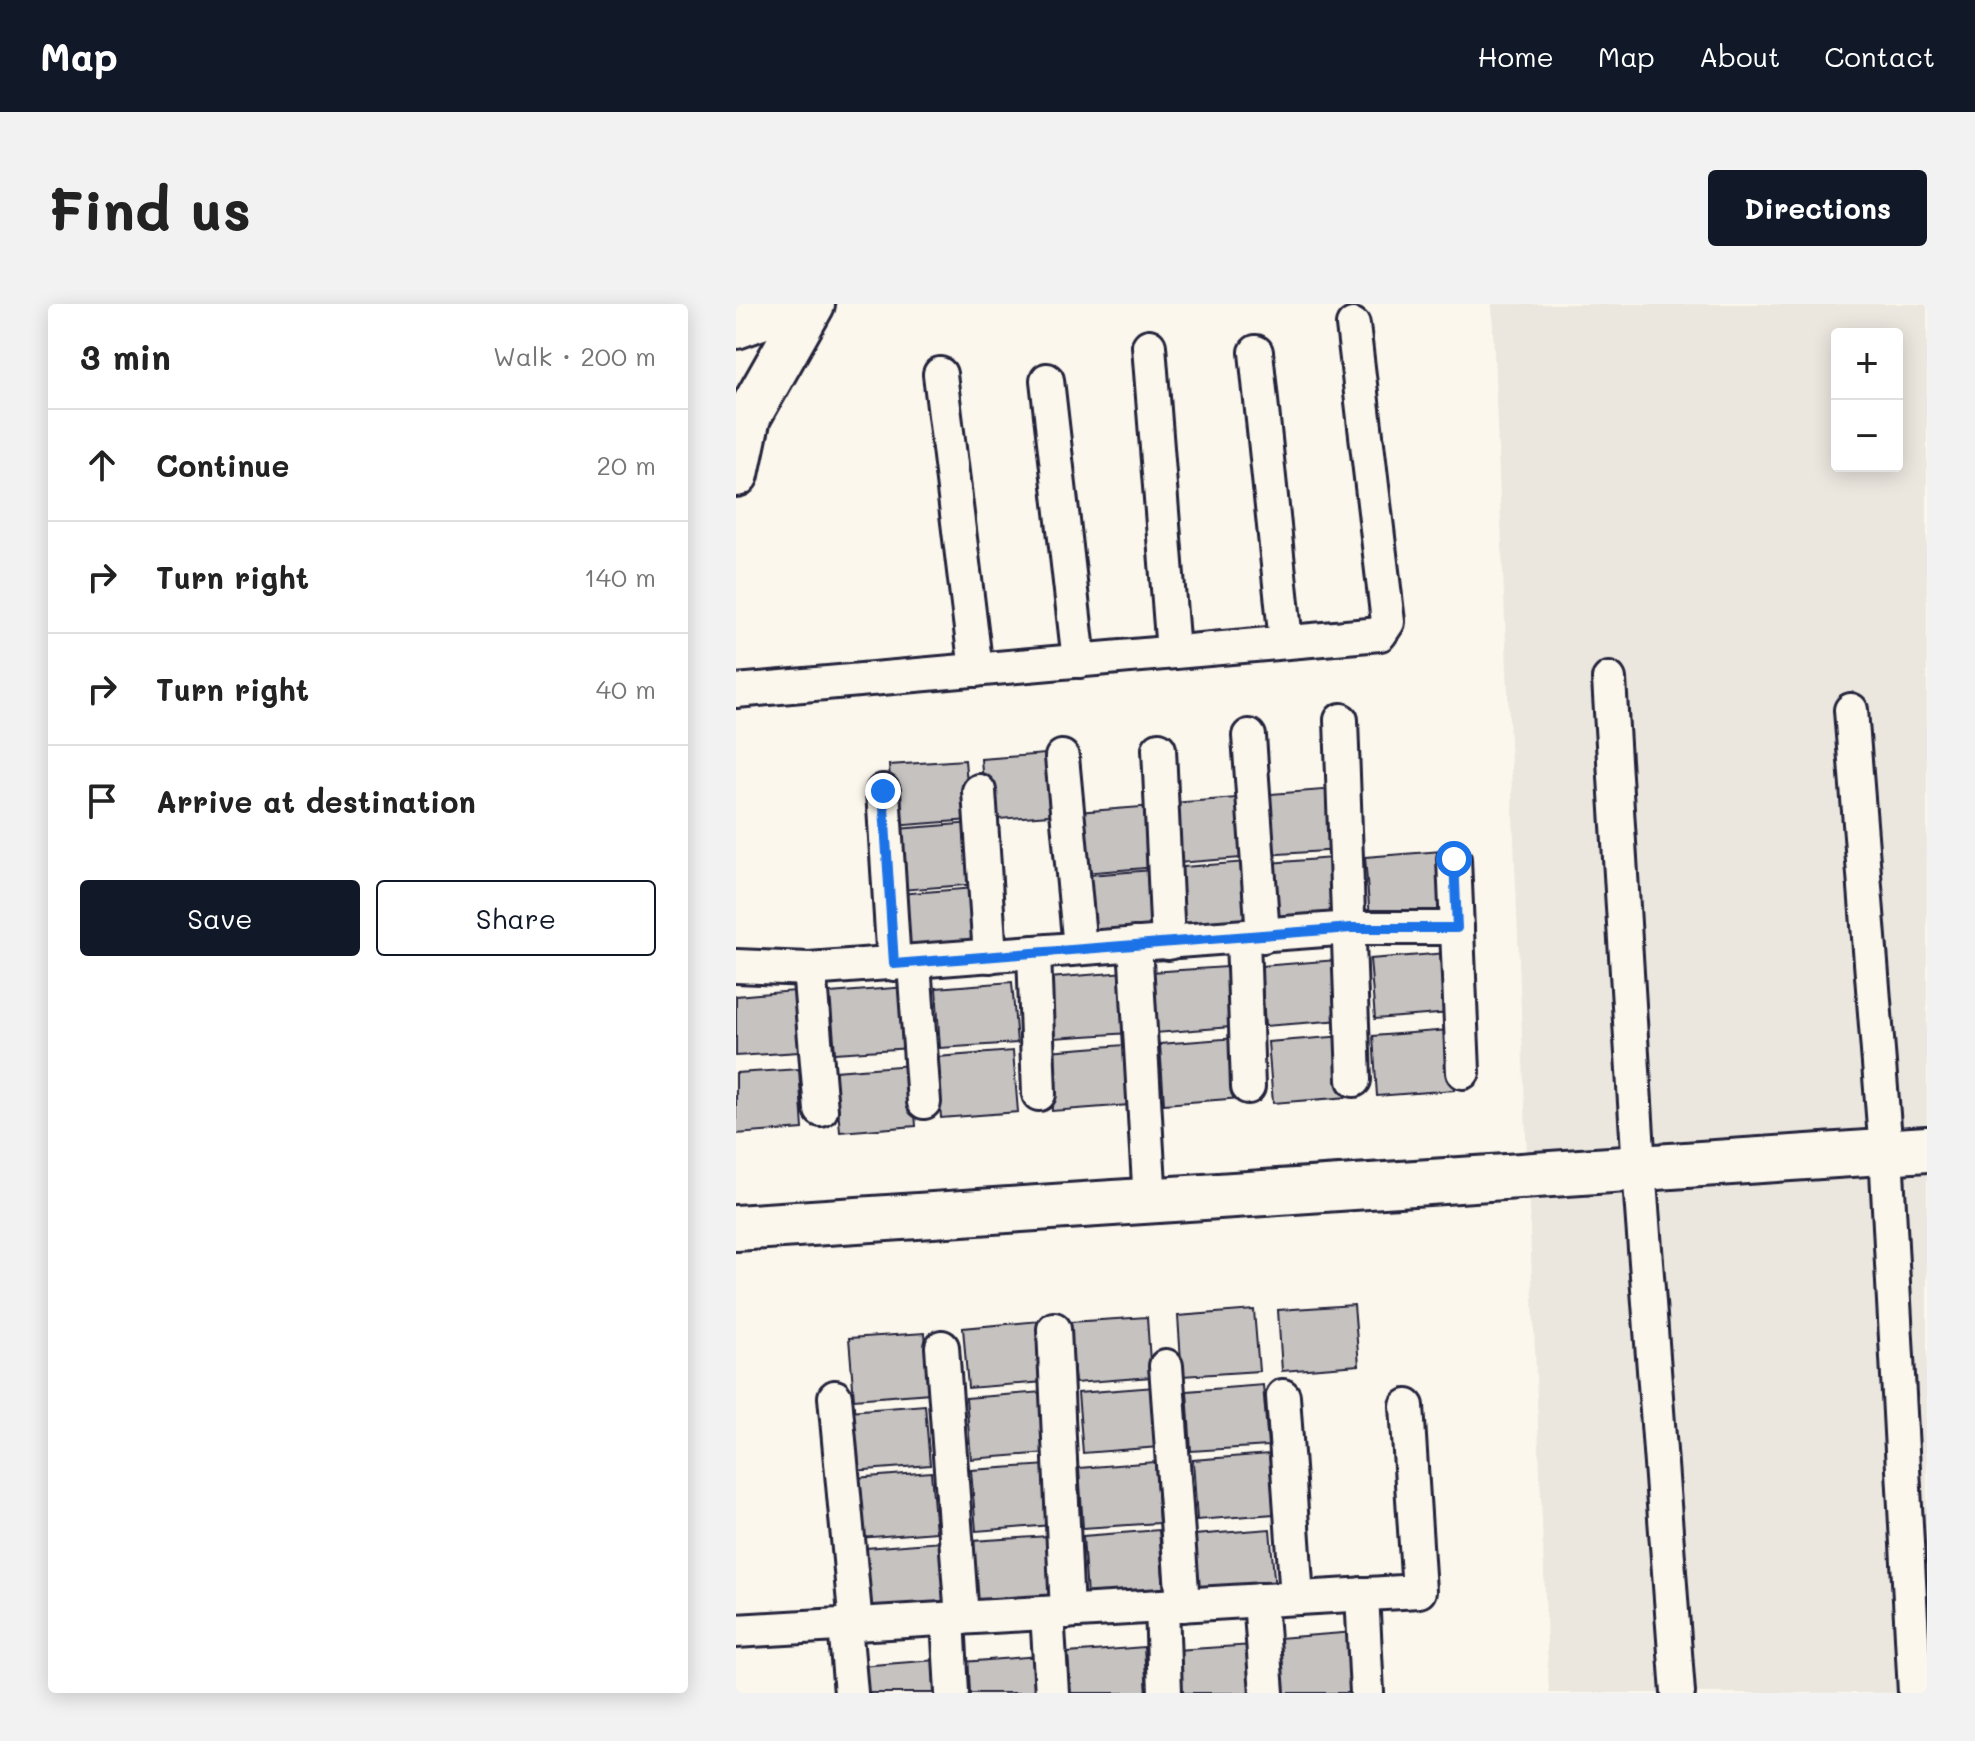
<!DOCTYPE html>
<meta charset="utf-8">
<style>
body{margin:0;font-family:Mali,sans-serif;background:#f2f2f2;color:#222}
.controls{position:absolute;right:24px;top:24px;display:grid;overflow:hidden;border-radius:8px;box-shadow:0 4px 20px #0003}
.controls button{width:72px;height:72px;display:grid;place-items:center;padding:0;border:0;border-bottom:2px solid #e0e0e0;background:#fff;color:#222;font:40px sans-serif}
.stop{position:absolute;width:24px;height:24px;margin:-18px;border:6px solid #1a73e8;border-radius:50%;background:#fff}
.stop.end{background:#1a73e8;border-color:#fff;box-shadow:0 2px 8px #0008}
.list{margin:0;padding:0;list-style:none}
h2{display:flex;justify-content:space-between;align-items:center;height:104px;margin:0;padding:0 32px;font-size:34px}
h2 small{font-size:26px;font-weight:400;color:#767676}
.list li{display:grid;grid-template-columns:52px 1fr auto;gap:24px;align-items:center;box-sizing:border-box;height:112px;padding:0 32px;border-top:2px solid #e0e0e0}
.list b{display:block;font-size:30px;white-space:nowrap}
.list em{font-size:26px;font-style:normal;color:#767676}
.actions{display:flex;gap:16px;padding:24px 32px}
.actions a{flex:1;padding:18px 0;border:2px solid #111827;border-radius:8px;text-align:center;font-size:28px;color:#111827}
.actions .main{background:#111827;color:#fff}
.icon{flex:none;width:44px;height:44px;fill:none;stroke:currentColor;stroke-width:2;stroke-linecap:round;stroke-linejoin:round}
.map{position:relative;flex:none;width:1191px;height:1389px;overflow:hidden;border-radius:8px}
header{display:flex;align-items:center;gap:48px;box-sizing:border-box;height:112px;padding:0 40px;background:#111827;color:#fff}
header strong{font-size:38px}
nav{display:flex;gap:44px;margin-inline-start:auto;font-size:28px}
.intro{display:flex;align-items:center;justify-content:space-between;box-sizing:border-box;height:192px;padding:0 48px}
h1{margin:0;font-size:56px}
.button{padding:20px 36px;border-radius:8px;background:#111827;color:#fff;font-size:28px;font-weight:700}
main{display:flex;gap:48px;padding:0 48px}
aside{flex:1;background:#fff;border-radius:8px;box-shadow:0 4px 20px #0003}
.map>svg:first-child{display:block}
.built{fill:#ebe7df;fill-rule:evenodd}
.building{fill:#c6c2c0;stroke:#22223b;stroke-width:2}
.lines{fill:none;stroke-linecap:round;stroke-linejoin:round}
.street-casing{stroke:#22223b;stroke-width:38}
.secondary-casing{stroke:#22223b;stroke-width:50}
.street{stroke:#fbf7ec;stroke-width:32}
.secondary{stroke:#fbf7ec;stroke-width:44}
.route{stroke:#1a73e8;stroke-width:10}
</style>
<header>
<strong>Map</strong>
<nav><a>Home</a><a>Map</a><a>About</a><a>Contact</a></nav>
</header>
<div class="intro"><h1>Find us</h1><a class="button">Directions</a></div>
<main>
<aside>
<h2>3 min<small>Walk · 200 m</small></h2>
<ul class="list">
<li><svg class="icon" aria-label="ahead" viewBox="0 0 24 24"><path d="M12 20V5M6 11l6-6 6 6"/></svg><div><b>Continue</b></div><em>20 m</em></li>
<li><svg class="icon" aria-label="right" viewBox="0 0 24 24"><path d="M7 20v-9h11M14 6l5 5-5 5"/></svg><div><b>Turn right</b></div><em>140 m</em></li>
<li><svg class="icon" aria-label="right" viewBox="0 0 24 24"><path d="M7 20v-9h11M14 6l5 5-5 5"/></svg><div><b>Turn right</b></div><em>40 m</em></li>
<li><svg class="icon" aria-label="arrive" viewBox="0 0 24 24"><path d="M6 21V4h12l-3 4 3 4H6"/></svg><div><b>Arrive at destination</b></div></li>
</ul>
<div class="actions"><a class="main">Save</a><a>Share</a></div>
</aside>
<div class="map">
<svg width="1191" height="1389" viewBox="0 0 1191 1389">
<rect width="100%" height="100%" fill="#fbf7ec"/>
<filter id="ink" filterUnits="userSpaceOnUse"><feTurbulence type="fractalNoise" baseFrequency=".0125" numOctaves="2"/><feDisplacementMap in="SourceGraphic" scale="16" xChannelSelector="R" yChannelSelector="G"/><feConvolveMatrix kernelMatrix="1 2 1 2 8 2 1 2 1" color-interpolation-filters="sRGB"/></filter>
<g filter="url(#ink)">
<path class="built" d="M756,0H1191V1389H813ZM1101,30H1161V162H1101Z"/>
<g class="building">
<path d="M322,449L326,510L250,516L245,455Z"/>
<path d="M229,456L234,516L157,522L153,461Z"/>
<path d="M600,485L604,546L528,551L523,491Z"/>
<path d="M513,493L518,553L441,559L437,499Z"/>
<path d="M418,502L422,563L346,569L341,508Z"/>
<path d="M237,519L242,580L165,586L161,525Z"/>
<path d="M706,547L710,608L634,614L629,553Z"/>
<path d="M609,553L613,613L537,619L533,559Z"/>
<path d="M511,558L516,618L439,624L435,564Z"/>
<path d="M417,566L421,626L345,632L340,572Z"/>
<path d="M239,584L243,644L167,650L163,590Z"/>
<path d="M711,649L715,709L639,715L634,655Z"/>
<path d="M601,656L606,716L529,722L525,662Z"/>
<path d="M491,663L495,723L419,729L414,668Z"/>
<path d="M390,668L394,729L317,734L313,674Z"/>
<path d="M276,678L281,739L204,744L200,684Z"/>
<path d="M171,683L175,744L99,749L94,689Z"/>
<path d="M59,687L63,748L0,752V692Z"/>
<path d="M713,726L718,786L641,792L637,732Z"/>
<path d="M608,732L613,793L537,799L532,738Z"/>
<path d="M500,734L505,794L428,800L424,740Z"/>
<path d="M388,741L393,801L316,807L312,747Z"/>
<path d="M277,747L282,808L205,814L201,753Z"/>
<path d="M175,761L180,822L104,828L99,767Z"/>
<path d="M63,765L67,825L0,830V769Z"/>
<path d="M618,1001L623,1061L546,1067L542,1006Z"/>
<path d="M518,1006L523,1067L446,1072L442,1012Z"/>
<path d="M411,1013L415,1073L339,1079L334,1018Z"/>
<path d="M304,1017L308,1078L232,1084L227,1024Z"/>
<path d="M189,1029L194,1089L118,1095L113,1034Z"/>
<path d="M527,1081L532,1142L455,1147L451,1087Z"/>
<path d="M419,1083L423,1143L347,1149L342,1089Z"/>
<path d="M307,1088L311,1149L235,1155L230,1094Z"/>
<path d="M189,1101L194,1161L117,1167L113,1107Z"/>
<path d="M533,1150L538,1210L461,1216L457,1156Z"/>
<path d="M419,1158L423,1219L347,1224L343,1164Z"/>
<path d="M312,1161L316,1221L240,1227L235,1166Z"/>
<path d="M195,1168L200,1228L123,1234L119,1174Z"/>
<path d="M534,1225L539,1286L462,1292L458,1231Z"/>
<path d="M423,1226L428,1287L351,1293L347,1232Z"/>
<path d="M312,1232L317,1292L241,1298L236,1237Z"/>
<path d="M206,1238L211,1299L134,1305L130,1244Z"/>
<path d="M619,1328L624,1389H547L543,1334Z"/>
<path d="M517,1341L520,1389H443L440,1346Z"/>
<path d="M408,1343L411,1389H335L332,1349Z"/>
<path d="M303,1352L306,1389H229L227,1358Z"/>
<path d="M200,1356L202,1389H126L124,1362Z"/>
</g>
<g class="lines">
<g class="street-casing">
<g id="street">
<path d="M413,42L437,348"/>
<path d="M520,48L550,338"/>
<path d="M204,70L240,366"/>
<path d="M311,76L343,357"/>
<path d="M873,375L903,864L942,1389"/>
<path d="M0,387L644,330L652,318L617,21"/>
<path d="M1115,406L1150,848L1179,1389"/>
<path d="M605,416L618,776"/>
<path d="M513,432L527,632"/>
<path d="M423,445L432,639"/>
<path d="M326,453L344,644"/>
<path d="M147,487L158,660"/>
<path d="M243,487L254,652"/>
<path d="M718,555L727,768"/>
<path d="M507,634L512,783"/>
<path d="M399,640L414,898"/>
<path d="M298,648L303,790"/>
<path d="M178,660L188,798"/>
<path d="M0,662L73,665L615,624H721"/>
<path d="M73,665L85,806"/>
<path d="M318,1025L331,1308"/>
<path d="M206,1043L226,1314"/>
<path d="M430,1062L447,1301"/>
<path d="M547,1092L561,1294"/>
<path d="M99,1093L120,1321"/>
<path d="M626,1290L631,1389"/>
<path d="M524,1296L531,1389"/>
<path d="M426,1302L429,1389"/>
<path d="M311,1309L316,1389"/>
<path d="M212,1315L216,1389"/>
<path d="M109,1321L115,1389"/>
<path d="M0,1327L683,1287L671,1102"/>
</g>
</g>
<g class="secondary-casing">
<g id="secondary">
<path d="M0,22L61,0"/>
<path d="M0,170L12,113L76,0"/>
<path d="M0,924L1191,845"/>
</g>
</g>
<use href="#street" class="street"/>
<use href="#secondary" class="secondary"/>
</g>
</g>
<g class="lines" filter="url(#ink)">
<path class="route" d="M147,487L158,660L615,624H721L718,555"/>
</g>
</svg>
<div class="controls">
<button>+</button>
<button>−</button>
</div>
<div class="stop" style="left:718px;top:555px"></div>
<div class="stop end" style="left:147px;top:487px"></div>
</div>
</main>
